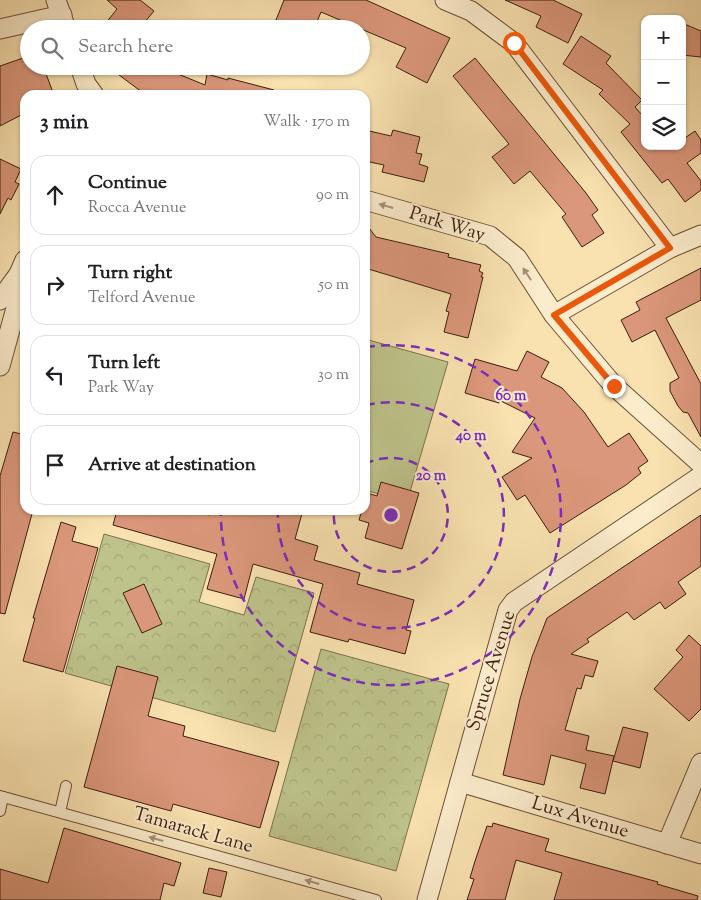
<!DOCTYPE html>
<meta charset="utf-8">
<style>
body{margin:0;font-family:"Sorts Mill Goudy",serif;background:#f6f6f6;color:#202124}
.controls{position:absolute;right:15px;top:15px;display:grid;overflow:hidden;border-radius:10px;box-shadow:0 1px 4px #0004}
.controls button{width:45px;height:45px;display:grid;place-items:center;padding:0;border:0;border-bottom:1px solid #e0e0e0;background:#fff;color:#202124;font:25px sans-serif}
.stop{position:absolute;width:15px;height:15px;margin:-11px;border:4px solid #ea580c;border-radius:50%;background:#fff}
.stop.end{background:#ea580c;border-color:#fff;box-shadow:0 1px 5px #0008}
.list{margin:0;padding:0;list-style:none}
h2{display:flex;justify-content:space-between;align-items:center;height:65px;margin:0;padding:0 20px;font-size:21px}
h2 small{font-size:16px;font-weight:400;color:#757577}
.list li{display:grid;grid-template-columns:32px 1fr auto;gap:15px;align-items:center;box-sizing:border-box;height:80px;margin:0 10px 10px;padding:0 10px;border:1px solid #e0e0e0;border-radius:15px}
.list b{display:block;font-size:19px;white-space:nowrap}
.list p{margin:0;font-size:16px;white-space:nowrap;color:#757577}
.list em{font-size:16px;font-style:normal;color:#757577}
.icon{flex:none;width:28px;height:28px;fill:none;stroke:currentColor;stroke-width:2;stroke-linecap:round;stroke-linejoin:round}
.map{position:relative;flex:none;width:701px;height:900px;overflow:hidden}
.search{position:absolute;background:#fff;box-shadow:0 1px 4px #0004;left:20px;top:20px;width:350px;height:55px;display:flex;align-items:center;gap:12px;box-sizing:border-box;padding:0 18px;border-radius:28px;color:#757577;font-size:19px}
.panel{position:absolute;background:#fff;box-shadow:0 1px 4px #0004;left:20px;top:90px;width:350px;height:425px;border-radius:15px}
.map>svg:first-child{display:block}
.park{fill:url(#park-crowns);stroke:#7e704e}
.pitch{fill:#bec38b;stroke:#7e704e}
.building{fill:#db977b;stroke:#3d1d10}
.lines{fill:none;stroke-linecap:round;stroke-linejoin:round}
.lane-casing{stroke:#6c4e38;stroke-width:12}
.street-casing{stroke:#6c4e38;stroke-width:21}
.lane{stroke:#fbeccc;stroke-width:10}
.street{stroke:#fbeccc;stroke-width:19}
.oneway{fill:#a68f77}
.route{stroke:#ea580c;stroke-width:6}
.ring{fill:none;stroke:#7b2cbf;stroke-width:2.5;stroke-dasharray:9 6}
.labels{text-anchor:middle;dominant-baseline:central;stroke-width:4;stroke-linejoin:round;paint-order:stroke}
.street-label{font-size:19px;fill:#3d1d10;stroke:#fbeccc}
.centre{fill:#7b2cbf;stroke:#fbeccc;stroke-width:2.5}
.ring-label{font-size:15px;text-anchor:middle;font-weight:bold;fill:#7b2cbf;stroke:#fbeccc;stroke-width:4;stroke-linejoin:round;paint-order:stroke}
</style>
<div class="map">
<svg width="701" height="900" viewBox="0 0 701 900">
<defs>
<pattern id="park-crowns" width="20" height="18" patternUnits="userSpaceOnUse" patternTransform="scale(1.25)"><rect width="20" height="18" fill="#bec38b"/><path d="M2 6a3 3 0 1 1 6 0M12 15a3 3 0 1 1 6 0" fill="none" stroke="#a4a777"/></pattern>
</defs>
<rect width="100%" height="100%" fill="#f9e2b0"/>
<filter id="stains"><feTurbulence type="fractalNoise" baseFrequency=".004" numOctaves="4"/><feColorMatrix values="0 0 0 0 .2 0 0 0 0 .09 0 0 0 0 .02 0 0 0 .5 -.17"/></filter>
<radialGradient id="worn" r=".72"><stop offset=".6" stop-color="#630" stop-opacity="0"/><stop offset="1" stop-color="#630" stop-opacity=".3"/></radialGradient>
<g class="park">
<path d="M104,534L210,564L199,602L244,615L256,577L314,593L275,732L65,673Z"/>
<path d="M321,649L449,684L396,871L269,836Z"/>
</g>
<path class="pitch" d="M365,339L448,362L407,502L365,490Z"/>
<g class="building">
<path d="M107,0H140L154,11L139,29H101L117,9Z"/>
<path d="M284,0H366L450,38L427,83L396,67L406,48L321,12L314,29H282L284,24L276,20Z"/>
<path d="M505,0H553L582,14L568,43L536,27L541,16Z"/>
<path d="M682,23L701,31V57L682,55Z"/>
<path d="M581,36L611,56L606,63L642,100L635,107L642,115L645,112V146H682V140L695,131L701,140V153L687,163L701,181V190L685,202L668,179L662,183L621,132L630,124L599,94L603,90L563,64Z"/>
<path d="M29,56V66H43L54,95H25V113L0,126V66Z"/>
<path d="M475,58L586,193L598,210L592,215L604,233L582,247L562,217L566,214L530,171L514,184L492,157L509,144L453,76Z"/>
<path d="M107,66H146L158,74L161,67L205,85L207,74L228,80V78L274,90L273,95H146Z"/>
<path d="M365,130L391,136L393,130L420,137L416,153L422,154L419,164L428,167L424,182L382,172L384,165L365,161Z"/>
<path d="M0,159L21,169L15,182L19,184L11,200L8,198L0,214Z"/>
<path d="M365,223L376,237L449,254L448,257L481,265L479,271L483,273L481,277H483L468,338L444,332L449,312L446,311L451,294L365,268Z"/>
<path d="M701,268V300L666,318L701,384V437L688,413L683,412L678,406L670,391V383L679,378L655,330L632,342L621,320L640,310L636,302Z"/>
<path d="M527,351L549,362L541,377L562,388L584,412L608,447L629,433L648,461L638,468L641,473L626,485L550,533L525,495L517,500L502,477L532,458L512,452L535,418L499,400V403L465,393L475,359L517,371Z"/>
<path d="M13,432L25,435V510H33L5,614L0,613V476Z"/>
<path d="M381,482L419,493L402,549L365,538L369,523L359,520L362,510H365L367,493L377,496Z"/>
<path d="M117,510H190L210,515L211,510H303L295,539L318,546L314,560L360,573L357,584L414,600L406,630L411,631L405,654L349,639L348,642L310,632L323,584L253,564L244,599L207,589L217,554L113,525Z"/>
<path d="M701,515V566L678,582L686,594L665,609L660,602L634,620L627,612L587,639L589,642L571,654L598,661L593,677L585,675L581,689L577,688L565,730L589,736L586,750L614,756L605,794L580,788L586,764L551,755L544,785L503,775L520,699L532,657L547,618Z"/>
<path d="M61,522L76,527L72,541L98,548L63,672L23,661L35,618H33Z"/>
<path d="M144,584L162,624L142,633L123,593Z"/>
<path d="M689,635L701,646V709L689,721L654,689L683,657L676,650Z"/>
<path d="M117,666L158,677L148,716L185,726L183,736L279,762L260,828L173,804L171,811L84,787Z"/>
<path d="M623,727L648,733L640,768L613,761Z"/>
<path d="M493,823L549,839L545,851L658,882L657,884L698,896L697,900H554L562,873L516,860L505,900H467L474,879L470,878L475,861L487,826L492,827Z"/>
<path d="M64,828L181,863L174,886L164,883L160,900H0V869L48,883Z"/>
<path d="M209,868L227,872L221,897L203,893Z"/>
</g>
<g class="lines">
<g class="lane-casing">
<g id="lane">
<path d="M0,796L376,900"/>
<path d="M0,811L3,797"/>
<path d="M60,812L66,786"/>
</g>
</g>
<g class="street-casing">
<g id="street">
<path d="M56,0L66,29"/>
<path d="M445,0L471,11L514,43L670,248"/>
<path d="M0,29L62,15"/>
<path d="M80,66L86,84L94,95"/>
<path d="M365,200L490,236L517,258L554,315L614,386L701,464"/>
<path d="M0,300L19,274L25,260"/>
<path d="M554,315L670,248L701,235"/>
<path d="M0,366L16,308L19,274"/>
<path d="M460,782L701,854"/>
<path d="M667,844L701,763"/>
<path d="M427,900L508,610L514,602L701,476"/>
</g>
</g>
<use href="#lane" class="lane"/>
<use href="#street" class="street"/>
</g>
<defs><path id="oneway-solid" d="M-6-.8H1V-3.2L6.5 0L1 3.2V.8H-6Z" transform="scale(1.25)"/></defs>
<g class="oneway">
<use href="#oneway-solid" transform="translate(386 206) rotate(-164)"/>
<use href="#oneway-solid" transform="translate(527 274) rotate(-123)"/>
<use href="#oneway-solid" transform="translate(156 839) rotate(-164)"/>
<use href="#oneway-solid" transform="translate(312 882) rotate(-164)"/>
</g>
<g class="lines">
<path class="route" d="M514,43L670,248L554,315L614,386"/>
</g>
<g class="ring">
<path d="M365 464A57 57 0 1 1 334 510"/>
<path d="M366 405A113 113 0 1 1 278 510"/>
<path d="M366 347A170 170 0 1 1 221 511"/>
</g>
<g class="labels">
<g class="street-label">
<text transform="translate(447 225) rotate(17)">Park Way</text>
<text transform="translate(492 671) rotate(-73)">Spruce Avenue</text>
<text transform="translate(580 818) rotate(17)">Lux Avenue</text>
<text transform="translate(193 831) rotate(16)">Tamarack Lane</text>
</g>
</g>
<circle cx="391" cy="515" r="8" class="centre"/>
<g class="ring-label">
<text x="511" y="400">60 m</text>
<text x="471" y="440">40 m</text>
<text x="431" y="480">20 m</text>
</g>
<rect width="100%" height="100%" filter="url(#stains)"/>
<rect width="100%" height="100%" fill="url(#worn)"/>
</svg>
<div class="controls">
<button>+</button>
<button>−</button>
<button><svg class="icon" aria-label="layers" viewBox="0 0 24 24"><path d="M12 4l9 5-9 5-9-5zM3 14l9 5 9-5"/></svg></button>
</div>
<div class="stop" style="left:514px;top:43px"></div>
<div class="stop end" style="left:614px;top:386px"></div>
<div class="search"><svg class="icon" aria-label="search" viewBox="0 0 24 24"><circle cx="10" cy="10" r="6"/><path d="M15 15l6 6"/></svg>Search here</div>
<section class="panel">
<h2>3 min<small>Walk · 170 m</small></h2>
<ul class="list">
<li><svg class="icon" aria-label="ahead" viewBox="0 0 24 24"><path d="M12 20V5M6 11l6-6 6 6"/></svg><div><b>Continue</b><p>Rocca Avenue</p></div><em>90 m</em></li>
<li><svg class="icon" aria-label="right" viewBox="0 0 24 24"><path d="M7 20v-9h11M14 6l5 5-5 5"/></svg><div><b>Turn right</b><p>Telford Avenue</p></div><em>50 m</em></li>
<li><svg class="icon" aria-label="left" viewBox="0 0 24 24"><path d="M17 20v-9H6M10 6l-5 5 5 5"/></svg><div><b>Turn left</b><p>Park Way</p></div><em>30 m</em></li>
<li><svg class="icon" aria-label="arrive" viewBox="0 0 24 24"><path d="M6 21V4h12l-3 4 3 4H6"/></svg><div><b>Arrive at destination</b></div></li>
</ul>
</section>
</div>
